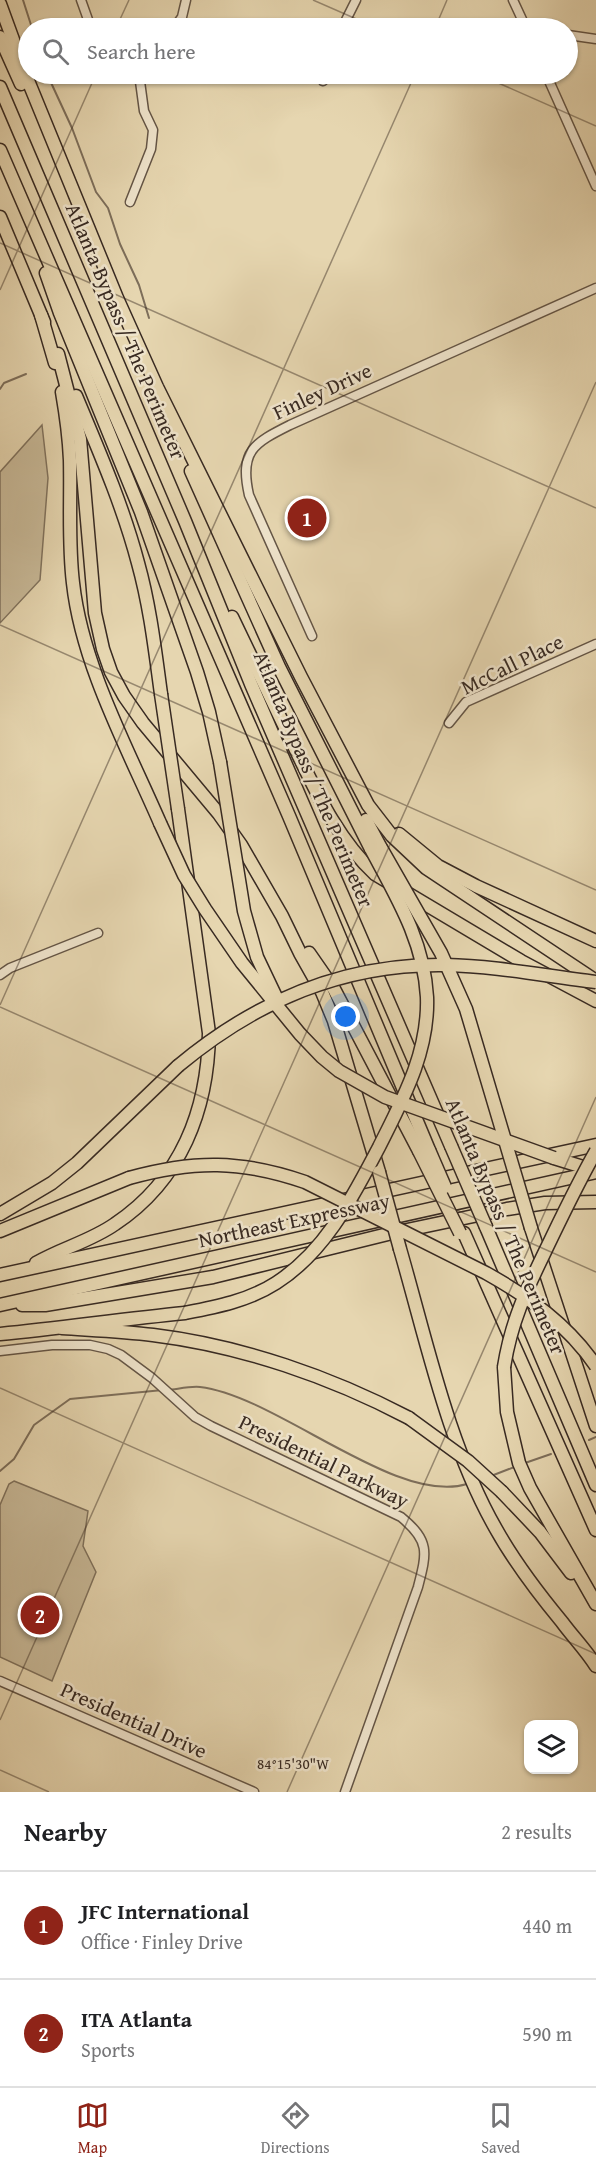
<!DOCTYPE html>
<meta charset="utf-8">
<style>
body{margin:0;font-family:"Gentium Book Plus",serif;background:#f2f2f2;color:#202124}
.controls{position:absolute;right:18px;bottom:18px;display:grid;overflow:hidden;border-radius:12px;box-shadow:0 2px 4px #0004}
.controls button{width:54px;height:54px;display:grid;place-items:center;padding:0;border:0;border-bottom:2px solid #e0e0e0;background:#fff;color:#202124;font:30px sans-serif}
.you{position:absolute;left:346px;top:1017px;width:21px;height:21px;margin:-15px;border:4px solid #fff;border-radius:50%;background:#1a73e8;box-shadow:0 0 0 9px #1a73e833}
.badge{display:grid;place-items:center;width:39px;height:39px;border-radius:50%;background:#8f2418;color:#fff;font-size:20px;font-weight:700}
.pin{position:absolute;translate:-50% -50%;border:3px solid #fff;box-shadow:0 2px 6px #0006}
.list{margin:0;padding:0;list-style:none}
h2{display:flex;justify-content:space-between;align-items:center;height:78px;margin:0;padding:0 24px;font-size:26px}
h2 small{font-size:20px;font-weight:400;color:#757577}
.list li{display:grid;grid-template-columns:39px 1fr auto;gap:18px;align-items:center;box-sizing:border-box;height:108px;padding:0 24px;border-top:2px solid #e0e0e0}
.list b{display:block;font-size:22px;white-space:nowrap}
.list p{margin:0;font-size:20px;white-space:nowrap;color:#757577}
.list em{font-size:20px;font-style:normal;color:#757577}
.icon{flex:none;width:33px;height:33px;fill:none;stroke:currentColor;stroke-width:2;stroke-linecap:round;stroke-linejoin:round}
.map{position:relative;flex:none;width:596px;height:1792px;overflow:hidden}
.search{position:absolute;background:#fff;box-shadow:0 2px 4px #0004;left:18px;right:18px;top:18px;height:66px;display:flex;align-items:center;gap:15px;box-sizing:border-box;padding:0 21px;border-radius:33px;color:#757577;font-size:22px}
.sheet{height:294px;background:#fff}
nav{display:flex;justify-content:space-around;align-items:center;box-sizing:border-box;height:84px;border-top:2px solid #e0e0e0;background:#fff;font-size:16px;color:#757577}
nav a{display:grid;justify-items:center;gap:3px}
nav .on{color:#8f2418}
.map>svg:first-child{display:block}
.green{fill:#c8b998;stroke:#80725d;stroke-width:1.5}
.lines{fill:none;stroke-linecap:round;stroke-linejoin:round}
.stream{stroke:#7d6e5a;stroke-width:2}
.minor-casing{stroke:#645546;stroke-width:11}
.highway-casing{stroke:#382a22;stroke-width:15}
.minor{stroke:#efe4cc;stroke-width:8}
.highway{stroke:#e6d6b0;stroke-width:12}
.highway-bridge-casing{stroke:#382a22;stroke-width:15;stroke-linecap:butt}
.highway-bridge{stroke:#e6d6b0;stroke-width:12}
.ticks{fill:none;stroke:#382a22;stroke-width:1.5;stroke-opacity:0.45}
.labels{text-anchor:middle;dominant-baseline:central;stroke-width:5;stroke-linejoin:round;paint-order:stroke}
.street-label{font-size:21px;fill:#382a22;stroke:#efe4cc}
.ticks-label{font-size:15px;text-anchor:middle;fill:#382a22;stroke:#efe4cc;stroke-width:5;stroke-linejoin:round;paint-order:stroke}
</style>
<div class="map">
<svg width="596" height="1792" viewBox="0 0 596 1792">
<rect width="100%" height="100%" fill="#e6d6b0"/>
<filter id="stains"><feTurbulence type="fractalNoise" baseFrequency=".00333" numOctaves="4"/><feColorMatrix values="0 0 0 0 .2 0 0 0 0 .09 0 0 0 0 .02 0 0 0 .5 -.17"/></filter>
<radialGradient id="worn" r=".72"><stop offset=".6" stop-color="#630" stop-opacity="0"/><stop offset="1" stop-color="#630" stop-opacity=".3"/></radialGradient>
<g class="green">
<path d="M42,425L48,478L40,580L0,623V472Z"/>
<path d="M14,1481L88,1511L83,1546L96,1572L52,1681L0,1657V1505L9,1484Z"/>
</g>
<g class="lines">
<g class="stream">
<path d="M23,0L32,28"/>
<path d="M47,74L72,128L96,192L108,208L120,244L139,285L149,318"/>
<path d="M0,389L4,383L26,374"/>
<path d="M168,1390C178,1389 190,1386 200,1387C277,1396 396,1506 467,1484"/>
<path d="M589,1440L596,1437"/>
<path d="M525,1463L551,1454"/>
<path d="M0,1471L14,1459L34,1425L70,1399L163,1390"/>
<path d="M491,1476L517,1466"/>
</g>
<g class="minor-casing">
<g id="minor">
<path d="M81,0L91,28"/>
<path d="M513,0L526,28"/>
<path d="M174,28L182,17L186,0"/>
<path d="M342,28L356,0"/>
<path d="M568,35L596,39"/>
<path d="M546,74L596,186"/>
<path d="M323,81L325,74"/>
<path d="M130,202L151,149L153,130L144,111L139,74"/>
<path d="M312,636L249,495C239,451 254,443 290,425L596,288"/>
<path d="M449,723L466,702L596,644"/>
<path d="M0,975L10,968L98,933"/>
<path d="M0,1351L52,1345H90L108,1349L121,1355L152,1378L195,1417L211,1426L401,1517C430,1541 427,1552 418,1587L345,1792"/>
<path d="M0,1681L254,1792"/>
</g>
</g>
<g class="highway-casing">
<g id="highway">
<path d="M0,4L27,78L117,298L157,387L301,677L368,805L392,836L426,868L596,981"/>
<path d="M0,37L21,84"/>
<path d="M0,87L185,521L251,684L451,1146"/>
<path d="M0,150L289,816L429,1150"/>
<path d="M0,217L44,322"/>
<path d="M46,273L60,313L141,512L197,672L209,712L220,762"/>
<path d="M41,315L55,363"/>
<path d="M58,354L80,439L95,613L103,649L111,672L124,696L143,723L219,814L241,845L282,916L300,953L322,992L334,1021L379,1172"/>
<path d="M62,392C66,415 69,437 70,460C71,501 68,542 73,583C82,665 127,747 160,823"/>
<path d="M76,396C99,451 123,506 138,563C150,606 155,650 161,694"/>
<path d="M191,471L279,667L371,849"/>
<path d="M232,617C252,659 272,700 292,742C315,789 336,838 375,874L521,961L596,1001"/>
<path d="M366,820L381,848"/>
<path d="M399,834L438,866L476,886L596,941"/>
<path d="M309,953L334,989L419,1151"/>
<path d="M554,1158L596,1171"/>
<path d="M0,1214L52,1183L77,1163L178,1066"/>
<path d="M486,1227L596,1485"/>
<path d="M531,1228L596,1426"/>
<path d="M0,1231L129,1178"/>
<path d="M464,1233L596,1530"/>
<path d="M400,1249C427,1342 448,1445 496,1529C515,1563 538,1593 562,1622C573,1637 586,1650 596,1666"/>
<path d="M36,1263C62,1248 91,1241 115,1224C181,1180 208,1110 209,1033L178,809"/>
<path d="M0,1275L596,1145"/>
<path d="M0,1305L596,1172"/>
<path d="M22,1305H45L213,1277L388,1234L507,1209L545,1203L596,1202"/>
<path d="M62,1328C92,1330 123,1331 153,1335C242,1346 331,1377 409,1418"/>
<path d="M0,1334C62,1328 123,1319 185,1313"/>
<path d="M504,1367L507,1412L519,1463L530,1488L596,1604"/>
<path d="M502,1492L540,1532L571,1573"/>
</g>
</g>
<use href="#minor" class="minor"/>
<use href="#highway" class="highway"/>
<g class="highway-bridge-casing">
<g id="highway-bridge">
<path d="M161,694L178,809"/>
<path d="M220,762L244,911L257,957L276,997"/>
<path d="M160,823L184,875L205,909L242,963L300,1034L322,1057L339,1071L385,1097L554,1158"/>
<path d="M381,848L441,953L466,1009L531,1228"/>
<path d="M178,1066C256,1001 343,963 446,965C496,966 546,976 596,982"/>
<path d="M451,1146L486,1227"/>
<path d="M429,1150L445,1187"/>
<path d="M419,1151L460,1233"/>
<path d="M379,1172L400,1249"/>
<path d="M129,1178C194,1160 241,1160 305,1182L486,1273C529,1297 568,1325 596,1366"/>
<path d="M185,1313C216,1307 248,1301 276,1283C326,1251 352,1198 379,1147C403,1099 429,1052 427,997C424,941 396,896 371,849"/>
<path d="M504,1367C512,1316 530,1283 552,1237C566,1208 580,1179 596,1151"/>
<path d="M409,1418L468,1461L502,1492"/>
</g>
</g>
<use href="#highway-bridge" class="highway-bridge"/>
</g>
<path class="ticks" d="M313,0L377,28M116,28L129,0M435,28L447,0M478,74L596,126M0,243L596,508M0,290L96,74M0,625L596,890M0,1005L415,74M0,1007L596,1272M0,1388L596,1654M0,1720L596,382M0,1770L49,1792M287,1792L596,1097"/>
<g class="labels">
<g class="street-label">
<text transform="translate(126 331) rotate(67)">Atlanta Bypass / The Perimeter</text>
<text transform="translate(322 391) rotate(-25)">Finley Drive</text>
<text transform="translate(512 664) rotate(-26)">McCall Place</text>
<text transform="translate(314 779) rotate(67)">Atlanta Bypass / The Perimeter</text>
<text transform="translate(294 1220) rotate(-12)">Northeast Expressway</text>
<text transform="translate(506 1226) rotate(67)">Atlanta Bypass / The Perimeter</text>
<text transform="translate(324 1461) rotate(26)">Presidential Parkway</text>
<text transform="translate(134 1720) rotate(24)">Presidential Drive</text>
</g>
</g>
<g class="ticks-label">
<text x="293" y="1769">84°15'30"W</text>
</g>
<rect width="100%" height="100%" filter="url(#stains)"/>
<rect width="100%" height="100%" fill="url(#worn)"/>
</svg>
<div class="controls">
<button><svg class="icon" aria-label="layers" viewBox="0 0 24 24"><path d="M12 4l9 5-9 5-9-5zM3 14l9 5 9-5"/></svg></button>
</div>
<div class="you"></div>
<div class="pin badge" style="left:307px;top:518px">1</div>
<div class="pin badge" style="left:40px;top:1615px">2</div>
<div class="search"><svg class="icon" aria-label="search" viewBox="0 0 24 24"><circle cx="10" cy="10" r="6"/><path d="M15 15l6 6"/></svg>Search here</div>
</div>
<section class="sheet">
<h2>Nearby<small>2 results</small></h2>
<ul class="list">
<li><span class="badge">1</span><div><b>JFC International</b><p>Office · Finley Drive</p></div><em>440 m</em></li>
<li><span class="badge">2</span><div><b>ITA Atlanta</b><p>Sports</p></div><em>590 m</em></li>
</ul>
</section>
<nav>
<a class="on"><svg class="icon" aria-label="map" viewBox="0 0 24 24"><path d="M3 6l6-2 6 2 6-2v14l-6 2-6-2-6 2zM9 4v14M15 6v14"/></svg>Map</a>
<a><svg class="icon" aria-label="directions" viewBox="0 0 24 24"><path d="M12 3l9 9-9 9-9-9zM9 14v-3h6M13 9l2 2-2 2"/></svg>Directions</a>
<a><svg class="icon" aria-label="saved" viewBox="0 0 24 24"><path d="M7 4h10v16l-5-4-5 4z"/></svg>Saved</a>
</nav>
